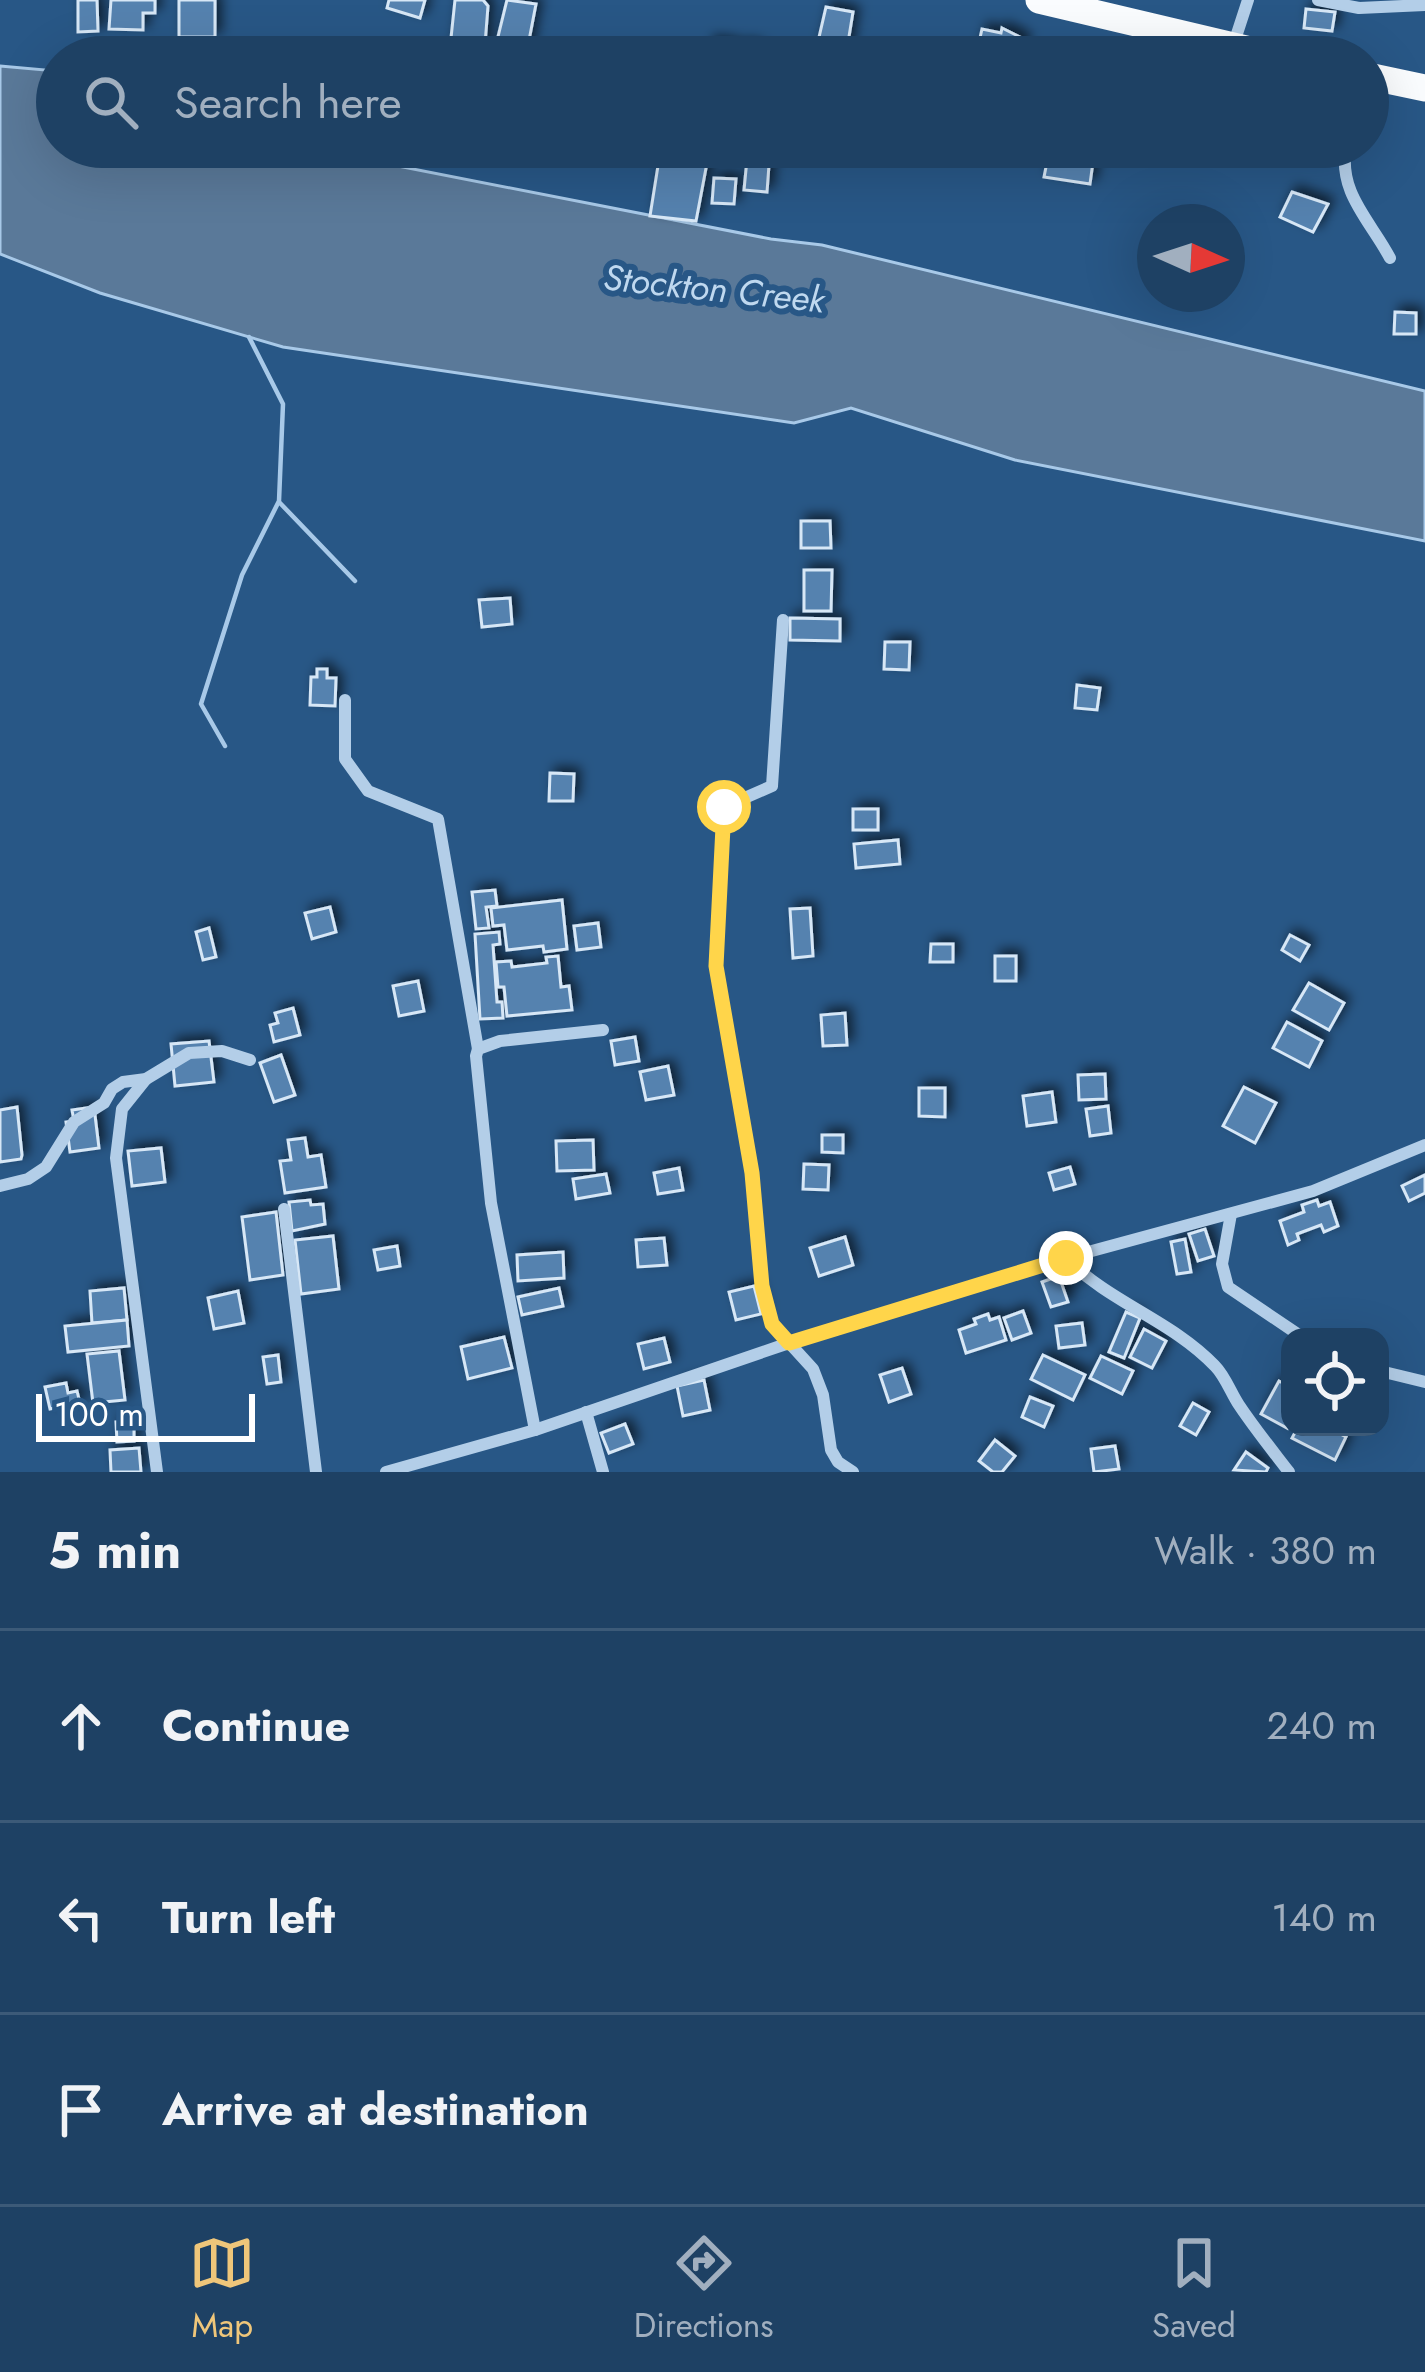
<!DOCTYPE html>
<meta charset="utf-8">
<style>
body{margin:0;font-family:Jost,sans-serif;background:#26486a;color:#f1f3f6}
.controls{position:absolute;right:36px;bottom:36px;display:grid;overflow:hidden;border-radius:24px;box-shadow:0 12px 48px #0002}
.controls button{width:108px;height:108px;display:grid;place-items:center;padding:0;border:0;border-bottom:3px solid #3c5a78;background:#1e4164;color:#f1f3f6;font:60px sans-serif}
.compass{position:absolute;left:1137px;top:204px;width:108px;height:108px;border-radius:50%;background:#1e4164;box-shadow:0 12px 48px #0002;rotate:93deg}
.scale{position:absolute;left:36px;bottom:30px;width:219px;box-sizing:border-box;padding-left:12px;border:6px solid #fff;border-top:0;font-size:33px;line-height:42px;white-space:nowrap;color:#fff;-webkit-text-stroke:9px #285786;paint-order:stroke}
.stop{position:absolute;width:36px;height:36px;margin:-27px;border:9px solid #ffd54a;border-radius:50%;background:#fff}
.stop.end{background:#ffd54a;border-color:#fff;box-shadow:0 3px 12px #0008}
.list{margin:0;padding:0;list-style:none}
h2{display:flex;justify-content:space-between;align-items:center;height:156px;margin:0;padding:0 48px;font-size:51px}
h2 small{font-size:39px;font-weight:400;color:#a1afbf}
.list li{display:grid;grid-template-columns:78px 1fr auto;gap:36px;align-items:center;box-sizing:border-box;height:192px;padding:0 48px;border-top:3px solid #3c5a78}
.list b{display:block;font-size:45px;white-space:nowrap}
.list em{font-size:39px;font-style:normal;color:#a1afbf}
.icon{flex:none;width:66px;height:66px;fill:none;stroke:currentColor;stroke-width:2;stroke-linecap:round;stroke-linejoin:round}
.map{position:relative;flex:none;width:1425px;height:1472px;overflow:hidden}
.search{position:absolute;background:#1e4164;box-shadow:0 12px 48px #0002;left:36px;right:36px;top:36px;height:132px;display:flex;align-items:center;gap:30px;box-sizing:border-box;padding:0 42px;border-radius:66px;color:#a1afbf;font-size:45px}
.sheet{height:732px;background:#1e4164}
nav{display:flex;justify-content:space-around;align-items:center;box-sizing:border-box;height:168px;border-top:3px solid #3c5a78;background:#1e4164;font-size:33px;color:#a1afbf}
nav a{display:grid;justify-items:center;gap:6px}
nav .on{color:#efc67a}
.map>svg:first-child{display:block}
.water{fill:#5a7999;stroke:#a8c9e8;stroke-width:3}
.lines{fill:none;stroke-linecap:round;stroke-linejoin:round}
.stream{stroke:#a8c9e8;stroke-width:4.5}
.building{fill:#5582af;stroke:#d7e7f6;stroke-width:3;filter:url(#shadow)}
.minor{stroke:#b3cee8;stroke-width:12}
.trunk{stroke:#fafcfe;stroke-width:27}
.route{stroke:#ffd54a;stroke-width:15}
.labels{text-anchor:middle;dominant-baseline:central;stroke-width:12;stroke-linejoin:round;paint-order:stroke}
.water-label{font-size:36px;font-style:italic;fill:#bfd8ef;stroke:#285786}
</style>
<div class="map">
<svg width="1425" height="1472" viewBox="0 0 1425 1472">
<defs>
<filter id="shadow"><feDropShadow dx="5.5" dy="-5.5" stdDeviation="6" flood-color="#0009"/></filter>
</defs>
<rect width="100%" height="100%" fill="#285786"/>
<path class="water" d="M0,66L57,71V147H301L771,239L822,245L1425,391V541L1015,460L851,408L794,423L283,347L100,293L0,254Z"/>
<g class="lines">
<g class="stream">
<path d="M280,503L355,581"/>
<path d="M225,746L201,704L242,575L279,501L283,404L249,337"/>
</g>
</g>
<g class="building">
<path d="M78,0H97L98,31L78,32Z"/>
<path d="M111,0H155V13H143V30L109,29Z"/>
<rect x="179" y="0" width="36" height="37"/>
<path d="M389,0H425L420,18L387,8Z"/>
<path d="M455,0H483L488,6L484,57H449Z"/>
<path d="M507,0L536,4L526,56L495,49Z"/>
<path d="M826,7L853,12L846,55L817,46Z"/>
<path d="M1306,9L1335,12L1332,31L1304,28Z"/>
<path d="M1002,28L1024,39L1020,57L976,56L982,29L1001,33Z"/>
<path d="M710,42L734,45L732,49L742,51V45L758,48L757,57H706Z"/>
<path d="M661,147H710L696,221L650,216Z"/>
<path d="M1050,147H1095L1090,184L1044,177Z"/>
<path d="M748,149L770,151L767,192L744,190Z"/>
<path d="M714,178L736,179L734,204L712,203Z"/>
<path d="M1292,192L1328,204L1313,232L1280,217Z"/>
<path d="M1395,312L1416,313V334H1394Z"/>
<path d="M801,521H830L831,548H801Z"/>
<path d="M804,570H832L831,611H804Z"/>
<path d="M510,598L512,624L482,627L479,600Z"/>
<path d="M790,618L840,619V641L790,640Z"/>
<path d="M885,642H910L909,670L884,669Z"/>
<path d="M317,669H327V678H336L335,706L310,705L311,677H317Z"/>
<path d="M1077,685L1100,688L1097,710L1075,708Z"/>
<path d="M550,773L574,774L573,801H549Z"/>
<rect x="853" y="809" width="25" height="21"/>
<path d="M898,840L900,864L856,868L854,844Z"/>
<path d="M495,890L497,906L486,907L489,928L476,929L472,892Z"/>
<path d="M562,900L567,949L544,952L543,946L507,950L504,925L493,926L491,908Z"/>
<path d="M330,907L336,932L312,939L305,913Z"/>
<path d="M810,908L813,956L793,958L790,909Z"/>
<path d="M598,923L601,947L577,950L574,926Z"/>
<path d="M209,928L216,957L203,960L196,932Z"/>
<path d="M499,932L500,944L493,945L497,1002H502L503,1018L480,1019L475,934Z"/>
<path d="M1290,935L1309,945L1300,961L1282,950Z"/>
<path d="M931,944H953V962H930Z"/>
<path d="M558,956L561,987L569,986L572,1010L507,1016L504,987H498L496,962L511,961L512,967L547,963L546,957Z"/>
<rect x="995" y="956" width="21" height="25"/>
<path d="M418,981L424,1011L399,1016L393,986Z"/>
<path d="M1309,983L1344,1003L1329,1030L1293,1010Z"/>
<path d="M293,1008L300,1035L274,1042L270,1025L278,1023L275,1013Z"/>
<path d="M845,1013L847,1045L823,1046L821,1015Z"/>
<path d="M1287,1022L1322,1041L1309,1067L1273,1048Z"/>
<path d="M635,1037L639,1061L615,1065L611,1041Z"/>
<path d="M209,1041L214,1082L175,1086L171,1044Z"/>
<path d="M281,1055L295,1095L274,1102L260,1063Z"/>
<path d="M668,1066L674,1095L646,1100L640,1072Z"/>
<path d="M1105,1074L1106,1099L1079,1100L1078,1075Z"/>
<path d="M1244,1087L1276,1103L1255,1143L1223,1126Z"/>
<path d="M919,1088H945V1117L919,1116Z"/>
<path d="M1052,1092L1056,1122L1027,1126L1023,1096Z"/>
<path d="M1108,1106L1111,1133L1090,1136L1086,1109Z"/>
<path d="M17,1107L22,1155L21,1159L0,1162V1110Z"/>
<path d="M94,1107L99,1148L70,1152L66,1122L74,1121L72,1110Z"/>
<path d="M822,1135H843V1153L822,1152Z"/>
<path d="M305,1138L308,1157L321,1155L326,1187L285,1193L280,1161L291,1160L288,1140Z"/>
<path d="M593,1140L594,1170L557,1171L556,1141Z"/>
<path d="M161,1148L165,1182L132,1186L128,1151Z"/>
<path d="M804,1164L829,1165L828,1190L803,1189Z"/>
<path d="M1070,1167L1075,1184L1054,1190L1049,1173Z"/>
<path d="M679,1168L683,1190L658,1194L654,1173Z"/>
<path d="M606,1174L610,1193L576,1199L573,1179Z"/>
<path d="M1425,1175V1193L1409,1201L1402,1186Z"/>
<path d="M310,1200L311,1205L323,1204L325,1224L292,1231L289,1202Z"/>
<path d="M1317,1200L1319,1206L1330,1202L1338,1226L1324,1232L1321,1225L1297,1234L1299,1240L1288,1245L1280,1221L1304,1212L1302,1205Z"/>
<path d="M276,1212L283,1275L250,1280L242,1217Z"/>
<path d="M1205,1229L1214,1256L1198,1261L1189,1234Z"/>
<path d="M333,1236L339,1289L301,1294L295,1240Z"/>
<path d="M845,1237L853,1265L819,1276L810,1248Z"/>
<path d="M664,1238L667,1265L638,1267L636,1240Z"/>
<path d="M1185,1239L1191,1272L1177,1274L1171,1242Z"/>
<path d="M397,1246L400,1266L378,1270L374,1250Z"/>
<path d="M563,1252L564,1278L518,1281L517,1255Z"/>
<path d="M1059,1276L1068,1302L1051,1307L1042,1282Z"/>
<path d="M754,1286L761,1314L736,1320L729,1292Z"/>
<path d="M124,1288L127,1320L92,1323L90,1291Z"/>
<path d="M559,1288L563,1306L522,1315L518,1297Z"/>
<path d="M238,1291L244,1323L214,1329L208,1298Z"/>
<path d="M1023,1311L1031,1333L1012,1340L1004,1318Z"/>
<path d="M1126,1312L1140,1318L1124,1358L1109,1352Z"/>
<path d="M988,1314L990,1320L999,1317L1006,1340L966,1353L959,1330L976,1324L974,1319Z"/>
<path d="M127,1320L129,1346L68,1352L65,1326Z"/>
<path d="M1082,1323L1085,1345L1059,1348L1056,1326Z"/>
<path d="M1144,1329L1166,1341L1152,1368L1130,1357Z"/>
<path d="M504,1337L512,1368L468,1379L461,1347Z"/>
<path d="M664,1338L670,1362L644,1369L638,1344Z"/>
<path d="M119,1351L125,1400L93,1403L87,1354Z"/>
<path d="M278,1355L281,1382L267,1384L263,1357Z"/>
<path d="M1043,1355L1085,1375L1073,1400L1031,1379Z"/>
<path d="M1101,1356L1133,1371L1122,1394L1090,1378Z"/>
<path d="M902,1368L911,1394L889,1402L880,1375Z"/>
<path d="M704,1380L710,1410L683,1416L677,1386Z"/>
<path d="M1279,1381L1290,1387L1287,1428L1261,1414Z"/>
<path d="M66,1383L68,1393L77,1391L80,1403L50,1409L45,1387Z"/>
<path d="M1030,1397L1053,1406L1044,1427L1022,1417Z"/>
<path d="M1193,1403L1209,1412L1196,1435L1180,1426Z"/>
<path d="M134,1421V1441L117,1442L116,1422Z"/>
<path d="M625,1424L633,1444L609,1453L601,1433Z"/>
<path d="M1298,1427H1327L1346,1437L1335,1460L1292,1438Z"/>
<path d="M995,1440L1015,1456L1002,1472H993L979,1461Z"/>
<path d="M1115,1446L1119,1469L1094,1472L1091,1449Z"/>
<path d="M139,1448L141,1472H111L110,1450Z"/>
<path d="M1246,1452L1268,1468L1266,1472L1234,1470Z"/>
</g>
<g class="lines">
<g class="minor">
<path d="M1318,0L1359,8L1425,5"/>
<path d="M1233,46L1248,0"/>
<path d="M1346,147C1338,193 1370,220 1390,258"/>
<path d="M783,620L772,786L724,807L716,966L752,1173L762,1286L772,1324L813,1369L823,1395L831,1450L838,1462L853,1472"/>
<path d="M345,700V759L368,791L438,819L478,1049"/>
<path d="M146,1079L122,1109L116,1158L157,1472"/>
<path d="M0,1186L28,1179L46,1167L74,1122L104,1103L112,1089L123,1082L146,1079L189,1053L222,1051L250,1060"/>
<path d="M284,1209L316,1472"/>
<path d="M1231,1214L1222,1264L1228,1287L1302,1337"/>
<path d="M1066,1258C1110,1303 1171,1320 1215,1366C1225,1376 1231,1393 1239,1405C1255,1429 1272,1450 1289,1472"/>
<path d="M1380,1371L1425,1382"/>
<path d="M586,1412L603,1472"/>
<path d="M535,1430L491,1203L476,1056L478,1049L500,1041L603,1030"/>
<path d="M386,1472L535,1430L789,1343L1066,1258L1313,1191L1425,1145"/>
</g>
<g class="trunk">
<path d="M1039,0L1280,57"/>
<path d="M1368,76L1425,88"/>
</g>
</g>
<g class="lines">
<path class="route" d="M724,807L716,966L752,1173L762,1286L772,1324L789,1343L1066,1258"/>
</g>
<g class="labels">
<g class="water-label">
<text transform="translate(714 288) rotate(6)">Stockton Creek</text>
</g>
</g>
</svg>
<div class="controls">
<button><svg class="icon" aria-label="locate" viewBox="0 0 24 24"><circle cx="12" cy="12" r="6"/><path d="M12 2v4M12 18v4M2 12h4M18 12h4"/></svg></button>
</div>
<svg class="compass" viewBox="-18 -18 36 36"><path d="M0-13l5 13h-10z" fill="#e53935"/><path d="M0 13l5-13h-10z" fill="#a1afbf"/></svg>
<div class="scale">100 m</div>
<div class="stop" style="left:724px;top:807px"></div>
<div class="stop end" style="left:1066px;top:1258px"></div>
<div class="search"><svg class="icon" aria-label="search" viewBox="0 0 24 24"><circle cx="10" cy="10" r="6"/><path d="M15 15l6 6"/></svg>Search here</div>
</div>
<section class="sheet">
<h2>5 min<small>Walk · 380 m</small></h2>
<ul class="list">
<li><svg class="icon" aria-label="ahead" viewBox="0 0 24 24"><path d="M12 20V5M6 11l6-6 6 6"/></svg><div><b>Continue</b></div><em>240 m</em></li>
<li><svg class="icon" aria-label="left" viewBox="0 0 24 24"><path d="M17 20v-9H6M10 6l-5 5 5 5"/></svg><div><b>Turn left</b></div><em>140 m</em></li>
<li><svg class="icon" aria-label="arrive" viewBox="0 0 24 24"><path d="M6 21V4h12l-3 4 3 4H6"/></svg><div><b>Arrive at destination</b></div></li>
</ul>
</section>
<nav>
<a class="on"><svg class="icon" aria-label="map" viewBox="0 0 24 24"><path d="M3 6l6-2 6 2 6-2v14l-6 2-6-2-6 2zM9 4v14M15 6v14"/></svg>Map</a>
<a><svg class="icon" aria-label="directions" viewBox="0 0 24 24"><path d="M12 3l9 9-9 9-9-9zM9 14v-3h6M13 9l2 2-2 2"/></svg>Directions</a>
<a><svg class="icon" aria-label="saved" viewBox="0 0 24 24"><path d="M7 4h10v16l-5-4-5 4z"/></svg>Saved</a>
</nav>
